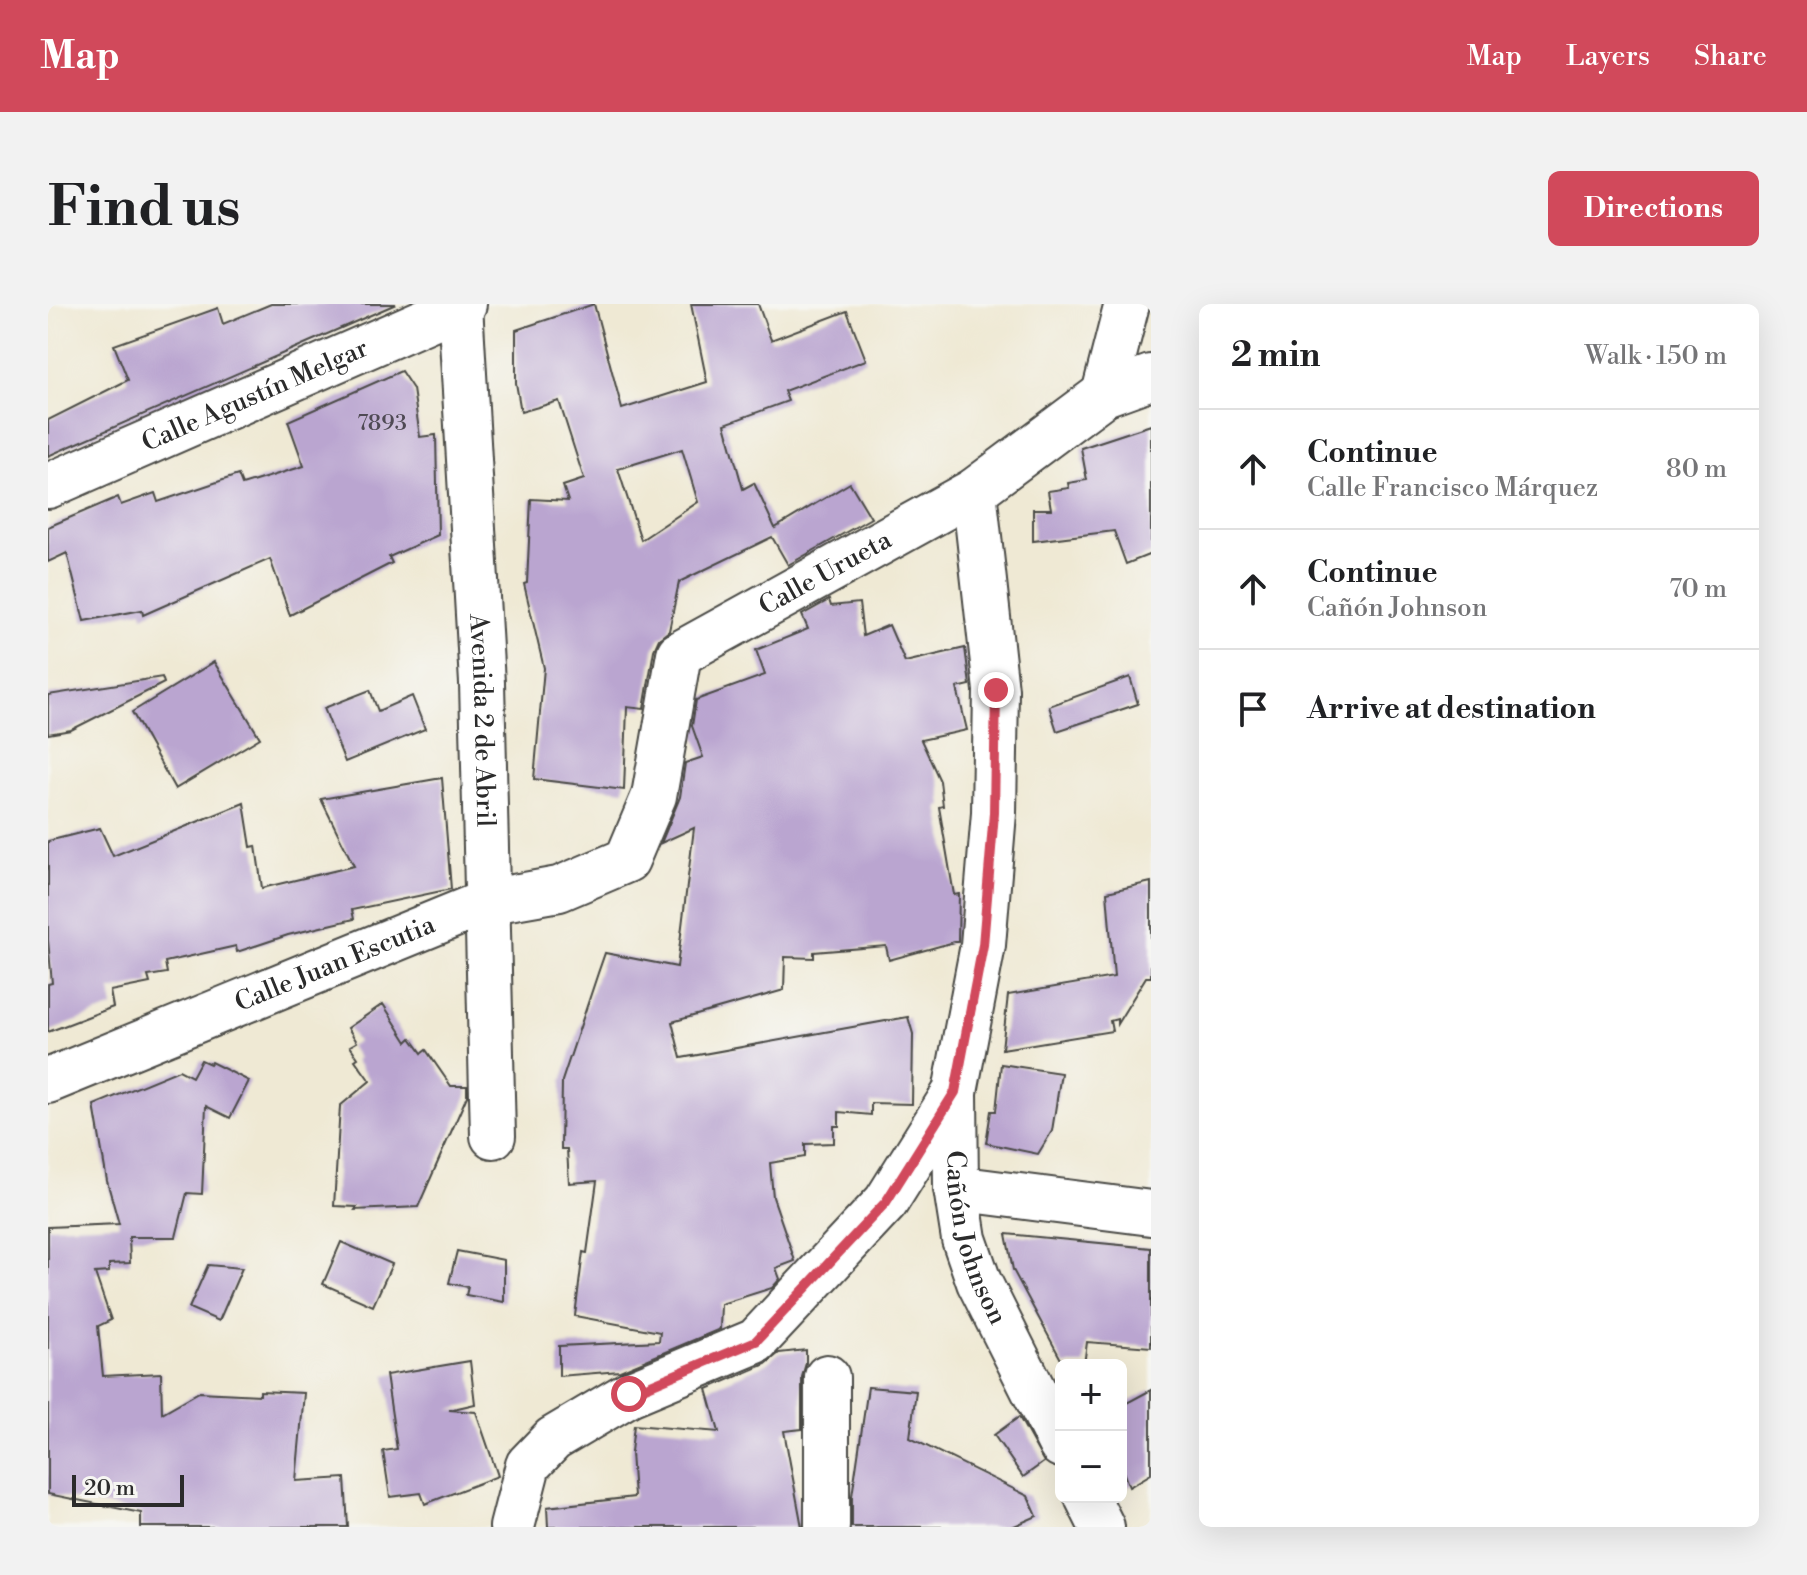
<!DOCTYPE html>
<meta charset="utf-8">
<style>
body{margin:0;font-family:"Libre Bodoni",serif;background:#f2f2f2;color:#202124}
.controls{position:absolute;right:24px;bottom:24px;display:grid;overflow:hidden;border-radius:12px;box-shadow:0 8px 32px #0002}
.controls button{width:72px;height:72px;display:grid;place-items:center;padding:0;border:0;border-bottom:2px solid #e0e0e0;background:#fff;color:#202124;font:40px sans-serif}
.scale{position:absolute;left:24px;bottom:20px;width:112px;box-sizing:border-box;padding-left:8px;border:4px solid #2b2b2b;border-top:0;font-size:22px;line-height:28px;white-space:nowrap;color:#2b2b2b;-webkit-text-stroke:6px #f6f6f2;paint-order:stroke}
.stop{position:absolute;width:24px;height:24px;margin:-18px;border:6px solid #d1495b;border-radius:50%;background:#fff}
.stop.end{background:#d1495b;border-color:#fff;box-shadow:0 2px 8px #0008}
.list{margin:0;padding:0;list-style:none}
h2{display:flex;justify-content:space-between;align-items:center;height:104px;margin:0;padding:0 32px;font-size:34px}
h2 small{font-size:26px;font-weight:400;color:#757577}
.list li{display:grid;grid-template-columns:52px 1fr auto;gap:24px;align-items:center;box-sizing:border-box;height:120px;padding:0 32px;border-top:2px solid #e0e0e0}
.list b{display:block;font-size:30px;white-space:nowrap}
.list p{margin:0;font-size:26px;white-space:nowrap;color:#757577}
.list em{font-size:26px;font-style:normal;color:#757577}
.icon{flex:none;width:44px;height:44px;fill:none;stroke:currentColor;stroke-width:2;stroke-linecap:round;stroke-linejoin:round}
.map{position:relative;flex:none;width:1103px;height:1223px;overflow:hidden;border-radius:12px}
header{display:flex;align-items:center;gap:48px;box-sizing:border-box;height:112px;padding:0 40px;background:#d1495b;color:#fff}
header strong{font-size:38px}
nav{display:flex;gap:44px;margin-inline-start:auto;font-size:28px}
.intro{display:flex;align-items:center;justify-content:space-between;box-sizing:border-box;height:192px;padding:0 48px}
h1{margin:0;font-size:56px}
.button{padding:20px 36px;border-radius:12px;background:#d1495b;color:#fff;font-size:28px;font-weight:700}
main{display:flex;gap:48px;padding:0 48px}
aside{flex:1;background:#fff;border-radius:12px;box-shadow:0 8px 32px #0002}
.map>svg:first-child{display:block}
.building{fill:#baa5d0;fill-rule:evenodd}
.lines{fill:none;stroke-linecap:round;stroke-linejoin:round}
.street-casing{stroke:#484844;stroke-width:48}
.secondary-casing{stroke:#484844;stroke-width:48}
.street{stroke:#fff;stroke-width:44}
.secondary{stroke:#fff;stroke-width:44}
.route{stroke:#d1495b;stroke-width:10}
.labels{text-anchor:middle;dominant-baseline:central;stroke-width:7;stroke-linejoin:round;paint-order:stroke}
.number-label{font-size:22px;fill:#4f4a54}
.street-label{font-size:26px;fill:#2b2b2b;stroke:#f6f6f2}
</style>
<header>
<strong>Map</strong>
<nav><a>Map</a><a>Layers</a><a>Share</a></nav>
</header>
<div class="intro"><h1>Find us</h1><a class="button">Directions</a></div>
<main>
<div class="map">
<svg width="1103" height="1223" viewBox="0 0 1103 1223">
<rect width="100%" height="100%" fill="#f6f6f2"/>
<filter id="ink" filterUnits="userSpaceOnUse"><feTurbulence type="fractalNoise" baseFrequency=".0125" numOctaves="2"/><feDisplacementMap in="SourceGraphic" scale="16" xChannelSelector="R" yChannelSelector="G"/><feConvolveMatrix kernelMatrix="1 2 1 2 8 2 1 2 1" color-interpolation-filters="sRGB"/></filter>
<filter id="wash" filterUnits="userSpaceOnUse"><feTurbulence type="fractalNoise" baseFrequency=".006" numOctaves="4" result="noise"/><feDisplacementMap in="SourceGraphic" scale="32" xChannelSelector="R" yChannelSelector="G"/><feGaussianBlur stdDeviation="1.8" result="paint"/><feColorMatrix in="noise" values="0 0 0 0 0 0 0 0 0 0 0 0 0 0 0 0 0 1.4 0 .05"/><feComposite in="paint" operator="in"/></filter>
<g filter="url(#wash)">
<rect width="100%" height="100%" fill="#efe9d4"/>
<g id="blocks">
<g class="building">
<path d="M223,0H348L0,152V116L80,76L66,41L170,4L175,20Z"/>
<path d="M546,0L574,105L659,78L643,0H710L723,36L799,7L818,56L736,87L740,97L677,120L695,185L706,179L727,224L802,179L823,214L740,261L724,233L631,278L621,327L611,335L606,346L596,405L579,403L576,486L486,475L496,364L476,280L479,279L483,195L520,197L515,182L536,175L511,97L473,108L468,79V26ZM634,145L650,198L593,236L570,165Z"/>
<path d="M353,67L365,85L372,133L388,131L390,231L341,253L344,259L242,311L222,255L95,311L94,306L36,317L19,249L0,258V223L70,193L73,201L107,189L110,198L190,171L194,181L256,162L240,117Z"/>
<path d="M1103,121V250L1078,260L1066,227L985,237V205H1003L1000,187L1021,184L1020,179L1039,176L1033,144Z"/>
<path d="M781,296L783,302L811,299L815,332L841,321L857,358L917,344L922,381L909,384L919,426L873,436L892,477L895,502L891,503L906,591L911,590L910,637L841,656L838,642L766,648V654L737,653L736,686L624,718L633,754L860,713L865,730L864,800L823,799V811L791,808V822H786V839L757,840V853L722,859L725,893L747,957L728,964L732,975L724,984L673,1000L672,1025L572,1067L511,1072V1042L611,1037L612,1028L527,1012L535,948L539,949L549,877L521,879L519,845H513L514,777L550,669L557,649L629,663L646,524L613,539L632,493L637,459L655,453L644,422L648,396L717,371L708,346L760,325L754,311Z"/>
<path d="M166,358L212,434L127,485L84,408Z"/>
<path d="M114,373L116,379L23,426L0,430V391Z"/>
<path d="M1082,373L1090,400L1009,427L1001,402Z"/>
<path d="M322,386L330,407L364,392L377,425L297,458L276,404Z"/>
<path d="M394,474L403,585L304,606L306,615L240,631L189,648L188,642L117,658L119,669L100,672L102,679L62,687L65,703L0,728V680L4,679L0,636V537L52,524L65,552L196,499L203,543L208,542L214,584L306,562L273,495Z"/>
<path d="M1103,578V673H1098L1069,720V715L1062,717L1064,727L954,745L960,691L1066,673L1059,588Z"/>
<path d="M335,700L359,738L363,734L374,749L378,746L403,782H419V792L370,903L307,906L309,903L286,902L292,802L322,777L307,756L310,754L302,742L309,738L300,724Z"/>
<path d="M153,756L162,760L163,758L201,777L182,814L158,802L154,890L139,889L128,933H81L82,959L61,960V968L47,969L63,1016L50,1022L55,1072L113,1069L114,1109L151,1088L212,1091V1087L256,1089L248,1177L297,1174L300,1223H93V1209L0,1190V923L71,920L59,877L46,801L131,766L144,773Z"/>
<path d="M953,760L1013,769L1004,827L990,850L938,839L943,807H948Z"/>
<path d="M958,930L1103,944V1043L1039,1038L1036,1061H1016L965,966Z"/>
<path d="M293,938L344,960L325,1002L275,980Z"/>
<path d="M409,947L456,956V998L418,991L420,983L401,979Z"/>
<path d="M160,961L194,964L171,1017L141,1004Z"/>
<path d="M758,1046V1059L754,1073V1125L736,1127L754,1223H500L499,1203L586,1193L583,1148L586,1121L671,1128L659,1085L718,1060L731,1049Z"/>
<path d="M422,1057L427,1100L401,1106L428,1108L450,1172L377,1200L373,1189L342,1193L335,1147L349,1145L338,1071Z"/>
<path d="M820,1083L868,1087L862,1134L980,1192L989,1212L964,1223H804V1192Z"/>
<path d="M1103,1086V1170L1081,1183L1073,1162V1102Z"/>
<path d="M971,1113L996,1158L975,1173L946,1131Z"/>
</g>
</g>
</g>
<g filter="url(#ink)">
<use href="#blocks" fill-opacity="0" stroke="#484844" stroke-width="2"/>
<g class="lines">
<g class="street-casing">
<g id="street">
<path id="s1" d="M412,1L434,379L445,832"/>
<path d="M1056,90L1079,0"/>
<path id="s2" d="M926,187L948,386L946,509L935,641L907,788L908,884L916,935L931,978L1013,1141"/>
<path id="s3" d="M0,777L438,598L511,585L579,556L606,492L631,350L926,187L1056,90L1103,73"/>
<path d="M908,884L1103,909"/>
<path d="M1039,1193L1054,1223"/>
<path d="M464,1223L480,1161L505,1135L581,1090L708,1037L838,898L907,788"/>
<path d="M779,1223V1073"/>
</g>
</g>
<g class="secondary-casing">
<g id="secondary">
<path id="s4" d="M0,182L416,0"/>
</g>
</g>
<use href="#street" class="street"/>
<use href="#secondary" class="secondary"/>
</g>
</g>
<g class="lines" filter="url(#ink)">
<path class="route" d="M581,1090L708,1037L838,898L907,788L935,641L946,509L948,386"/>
</g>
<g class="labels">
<g class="number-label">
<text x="334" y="119">7893</text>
</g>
<g class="street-label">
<text stroke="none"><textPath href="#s4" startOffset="226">Calle Agustín Melgar</textPath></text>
<text stroke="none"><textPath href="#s3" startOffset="1002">Calle Urueta</textPath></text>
<text stroke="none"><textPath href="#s1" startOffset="416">Avenida 2 de Abril</textPath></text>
<text stroke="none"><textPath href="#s3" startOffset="310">Calle Juan Escutia</textPath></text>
<text stroke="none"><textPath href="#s2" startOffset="754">Cañón Johnson</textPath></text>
</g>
</g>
</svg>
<div class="controls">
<button>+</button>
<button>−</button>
</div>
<div class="scale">20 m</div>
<div class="stop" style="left:581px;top:1090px"></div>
<div class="stop end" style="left:948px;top:386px"></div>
</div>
<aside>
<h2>2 min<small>Walk · 150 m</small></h2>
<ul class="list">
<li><svg class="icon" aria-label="ahead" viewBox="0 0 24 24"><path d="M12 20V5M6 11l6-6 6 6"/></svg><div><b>Continue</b><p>Calle Francisco Márquez</p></div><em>80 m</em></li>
<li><svg class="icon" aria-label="ahead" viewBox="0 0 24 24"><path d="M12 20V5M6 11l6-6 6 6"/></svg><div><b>Continue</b><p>Cañón Johnson</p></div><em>70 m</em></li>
<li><svg class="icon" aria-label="arrive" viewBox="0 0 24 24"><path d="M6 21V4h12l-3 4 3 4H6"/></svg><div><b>Arrive at destination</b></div></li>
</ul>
</aside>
</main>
